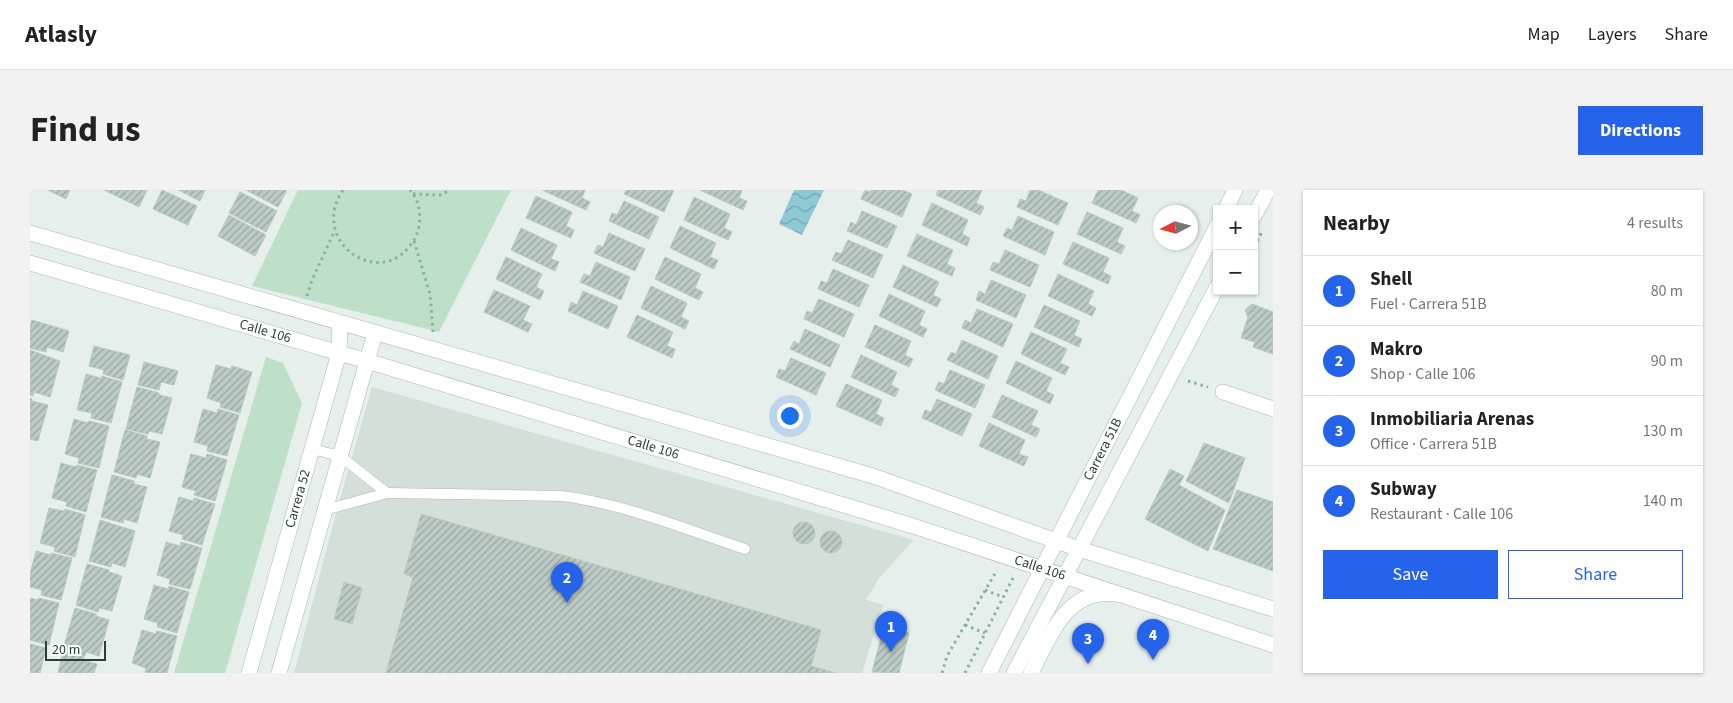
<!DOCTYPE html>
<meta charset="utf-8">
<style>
body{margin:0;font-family:"Source Sans 3",sans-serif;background:#f2f2f2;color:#222}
.controls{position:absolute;right:15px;top:15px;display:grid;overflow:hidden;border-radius:0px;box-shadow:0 1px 4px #0004}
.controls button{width:45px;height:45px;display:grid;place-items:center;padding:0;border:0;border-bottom:1px solid #e0e0e0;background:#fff;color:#222;font:25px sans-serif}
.compass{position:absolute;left:1123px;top:15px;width:45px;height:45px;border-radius:50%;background:#fff;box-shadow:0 1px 4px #0004;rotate:264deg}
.scale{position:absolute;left:15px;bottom:12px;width:61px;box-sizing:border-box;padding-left:5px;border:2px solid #24423a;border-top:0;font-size:14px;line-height:18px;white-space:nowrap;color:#24423a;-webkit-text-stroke:4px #f7fbf9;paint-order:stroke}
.you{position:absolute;left:759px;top:225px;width:18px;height:18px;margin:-12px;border:4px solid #fff;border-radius:50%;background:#1a73e8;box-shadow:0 0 0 8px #1a73e833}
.badge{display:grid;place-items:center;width:32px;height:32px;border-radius:50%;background:#2563eb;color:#fff;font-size:16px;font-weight:700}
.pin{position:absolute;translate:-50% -41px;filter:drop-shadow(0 1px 2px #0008)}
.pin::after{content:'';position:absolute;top:26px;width:18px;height:15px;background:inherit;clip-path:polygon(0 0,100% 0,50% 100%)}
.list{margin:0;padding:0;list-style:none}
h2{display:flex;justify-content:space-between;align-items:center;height:65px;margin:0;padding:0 20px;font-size:21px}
h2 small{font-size:16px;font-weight:400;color:#767676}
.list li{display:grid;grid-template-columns:32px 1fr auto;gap:15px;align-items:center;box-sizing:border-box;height:70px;padding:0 20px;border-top:1px solid #e0e0e0}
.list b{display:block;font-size:19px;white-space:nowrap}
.list p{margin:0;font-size:16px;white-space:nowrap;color:#767676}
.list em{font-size:16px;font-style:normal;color:#767676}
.actions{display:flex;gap:10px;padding:15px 20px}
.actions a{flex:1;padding:11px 0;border:1px solid #2563eb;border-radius:0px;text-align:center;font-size:18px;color:#2563eb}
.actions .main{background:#2563eb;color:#fff}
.map{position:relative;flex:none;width:1243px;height:483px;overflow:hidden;border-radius:0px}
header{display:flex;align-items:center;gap:30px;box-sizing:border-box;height:70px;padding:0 25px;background:#fff;border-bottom:1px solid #e0e0e0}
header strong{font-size:24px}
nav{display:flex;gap:28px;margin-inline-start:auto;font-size:18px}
.intro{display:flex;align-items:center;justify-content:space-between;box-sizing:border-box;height:120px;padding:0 30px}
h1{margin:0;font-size:35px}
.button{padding:12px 22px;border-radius:0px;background:#2563eb;color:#fff;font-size:18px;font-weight:700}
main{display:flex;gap:30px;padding:0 30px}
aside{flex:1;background:#fff;border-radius:0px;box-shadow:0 1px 4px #0004}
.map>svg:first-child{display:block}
.built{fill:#d4dfda}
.grass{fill:#bfe0c8}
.water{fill:url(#water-waves)}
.building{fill:url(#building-hatch);stroke:#b8c9c2}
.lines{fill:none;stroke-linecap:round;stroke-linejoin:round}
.service-casing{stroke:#a8b8b2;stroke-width:11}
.minor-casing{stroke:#a8b8b2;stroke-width:16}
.tertiary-casing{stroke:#a8b8b2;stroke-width:16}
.secondary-casing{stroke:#a4bbb3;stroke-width:16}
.path{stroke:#86b3a5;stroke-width:3;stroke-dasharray:2.5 4;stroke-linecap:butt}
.service{stroke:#fff;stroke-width:10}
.minor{stroke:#fff;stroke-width:15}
.tertiary{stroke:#fff;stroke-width:15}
.secondary{stroke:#fff;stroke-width:15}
.labels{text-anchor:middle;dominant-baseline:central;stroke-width:4.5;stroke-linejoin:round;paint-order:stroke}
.street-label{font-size:14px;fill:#24423a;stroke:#f7fbf9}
</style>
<header>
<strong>Atlasly</strong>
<nav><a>Map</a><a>Layers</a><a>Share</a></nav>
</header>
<div class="intro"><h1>Find us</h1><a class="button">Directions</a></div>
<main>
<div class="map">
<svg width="1243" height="483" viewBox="0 0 1243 483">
<defs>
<pattern id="water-waves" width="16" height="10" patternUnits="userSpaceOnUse" patternTransform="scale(1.25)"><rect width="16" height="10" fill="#8ec9d4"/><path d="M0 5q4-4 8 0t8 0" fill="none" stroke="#74a5ad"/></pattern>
<pattern id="building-hatch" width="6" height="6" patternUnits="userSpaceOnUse" patternTransform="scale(1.25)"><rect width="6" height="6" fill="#bbcac4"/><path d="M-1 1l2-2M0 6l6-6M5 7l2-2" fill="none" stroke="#98a6a0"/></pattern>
</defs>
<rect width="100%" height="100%" fill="#e6efeb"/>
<path class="built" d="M342,197L884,350L849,388L836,410L853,415L832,483H264L308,316Z"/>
<g class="grass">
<path d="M268,0H481L409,142L222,96Z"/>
<path d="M236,167L253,173L272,213L195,483H144Z"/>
</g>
<path class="water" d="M764,0H794L772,45L749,34Z"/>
<g class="building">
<path d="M18,0H40L36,9Z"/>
<path d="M74,0H117L109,17Z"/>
<path d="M132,0L167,16L158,35L123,19Z"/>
<path d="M148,0H175L170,11Z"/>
<path d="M216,0H257L248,17Z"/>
<path d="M512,0H555L552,8L560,12L556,20Z"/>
<path d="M596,0H644L634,22L594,4Z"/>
<path d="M670,0H712L709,8L717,11L713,20Z"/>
<path d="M835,0L840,2L841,0H873L882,4L872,27L831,9Z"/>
<path d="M908,0H952L946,13L954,17L950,25L906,5Z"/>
<path d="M1000,0H1008L1038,13L1028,35L987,17L990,9L996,11Z"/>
<path d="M1068,0H1091L1108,8L1102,21L1110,25L1106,33L1062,13Z"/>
<path d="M210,2L247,21L236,42L199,23Z"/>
<path d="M506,6L542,22L536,36L544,40L541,48L496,28Z"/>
<path d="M664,7L700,24L694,38L702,42L698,50L654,30Z"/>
<path d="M594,11L629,27L619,49L579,31L582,23L587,25Z"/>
<path d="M902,13L938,30L932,44L940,48L937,56L892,35Z"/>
<path d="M832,21L867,36L857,58L817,41L821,32L826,35Z"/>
<path d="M1057,22L1093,38L1087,52L1095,56L1091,64L1047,44Z"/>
<path d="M199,25L236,45L225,66L188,46Z"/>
<path d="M988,26L1024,42L1015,65L973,46L977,38L982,40Z"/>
<path d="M650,36L686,53L680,67L688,70L684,79L640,58Z"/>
<path d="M491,38L527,55L521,69L529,72L525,81L481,60Z"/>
<path d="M579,43L615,59L605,81L564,63L568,55L573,57Z"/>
<path d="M887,44L923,60L917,74L925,78L922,86L877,66Z"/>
<path d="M818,50L853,65L843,88L802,70L806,62L811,64Z"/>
<path d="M1043,52L1079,68L1073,82L1081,86L1078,94L1033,74Z"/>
<path d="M975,60L1009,75L1000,97L960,80L963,72L969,74Z"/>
<path d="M476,67L512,84L506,97L514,101L510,110L466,89Z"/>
<path d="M635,67L671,84L665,98L673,102L669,110L625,89Z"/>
<path d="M566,72L600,87L591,110L550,92L554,84L560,86Z"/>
<path d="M873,75L909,92L903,105L911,109L907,117L863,97Z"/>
<path d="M803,79L839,95L829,117L788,99L791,91L797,93Z"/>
<path d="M1028,84L1064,101L1058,114L1066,118L1062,126L1018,106Z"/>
<path d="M961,90L996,105L986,128L946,110L949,101L955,104Z"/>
<path d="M621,96L657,113L651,127L659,131L655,139L611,118Z"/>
<path d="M464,100L500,116L493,130L502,134L498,142L454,122Z"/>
<path d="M553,101L588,116L578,139L538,121L541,112L547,115Z"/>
<path d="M859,104L895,121L889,135L897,139L893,147L849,126Z"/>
<path d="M789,109L824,124L814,147L774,129L777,121L782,123Z"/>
<path d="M1222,114L1243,122V164L1223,157L1225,152L1211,148L1218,127L1215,120Z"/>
<path d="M1014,115L1050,131L1044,145L1052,149L1049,157L1004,137Z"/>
<path d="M947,119L983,134L973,157L932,138L935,130L941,133Z"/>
<path d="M607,125L643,142L637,156L645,159L642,168L597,147Z"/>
<path d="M2,130L39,141L33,162L17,157L16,162L0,158V136Z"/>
<path d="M845,135L881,151L875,165L883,169L879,177L835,157Z"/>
<path d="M775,139L810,155L800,177L760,159L764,151L769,154Z"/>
<path d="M1001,142L1037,159L1030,173L1039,177L1035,185L991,164Z"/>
<path d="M932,150L968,166L958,189L917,170L921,162L926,164Z"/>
<path d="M64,156L100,165L93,190L73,184L74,180L59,176Z"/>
<path d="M0,160L30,171L20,207L4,202L3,206L0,205Z"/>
<path d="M831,165L867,182L861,195L869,199L865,207L821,187Z"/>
<path d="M761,168L796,183L786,205L746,187L749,179L755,181Z"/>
<path d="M986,171L1022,188L1016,201L1024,205L1020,214L976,193Z"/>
<path d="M114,172L148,181L144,195L131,192L129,200L108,195Z"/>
<path d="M186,175L201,179L202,176L222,182L210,223L190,217L191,213L177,208Z"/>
<path d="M920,180L955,195L945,218L905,200L909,192L914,194Z"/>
<path d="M56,184L71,188L72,186L92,192L81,233L61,228L62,223L47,220Z"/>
<path d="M816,194L852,210L846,224L854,228L851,236L806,216Z"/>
<path d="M107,197L129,203V205L142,208L132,244L119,241L118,244L96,239Z"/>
<path d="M972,205L1008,221L1001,235L1010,239L1006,247L962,227Z"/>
<path d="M0,208L2,209V211L18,215L8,251L0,249Z"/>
<path d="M907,209L942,224L932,246L892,228L895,220L901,222Z"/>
<path d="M173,219L187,223L188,219L209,225L197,266L177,261L178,256L164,252Z"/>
<path d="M44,229L58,233L59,231L79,236L69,278L48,273L49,268L35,264Z"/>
<path d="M959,233L995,250L989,264L998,267L994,276L949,256Z"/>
<path d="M95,240L117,246V249L130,252L120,288L107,284L106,288L84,282Z"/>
<path d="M1174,253L1215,268L1199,313L1156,291Z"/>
<path d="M161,264L176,268L177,264L197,270L185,311L164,305L166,301L152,297Z"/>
<path d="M31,273L46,277L47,275L67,280L56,322L36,316L37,312L22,308Z"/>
<path d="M1140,279L1154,286L1149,295L1195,320L1178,361L1115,329Z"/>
<path d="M82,285L104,291V294L117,297L107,333L94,329L93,333L71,327Z"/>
<path d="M1207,300L1243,312V381L1183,359Z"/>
<path d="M149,307L163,311L164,308L185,314L172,355L152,349L153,345L139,341Z"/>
<path d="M19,318L34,321L35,319L55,325L45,367L24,361L25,357L10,353Z"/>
<path d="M391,324L791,440L781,476L806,483H356L383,387L374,384Z"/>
<path d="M70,330L105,341L95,377L82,373L81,377L59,371Z"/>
<circle cx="774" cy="343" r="11"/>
<circle cx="801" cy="352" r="11"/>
<path d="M136,352L150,356L151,352L172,358L160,399L139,394L140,389L127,385Z"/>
<path d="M6,361L21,365V363L42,368L31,410L11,405L12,400L0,397V384Z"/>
<path d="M57,374L79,380V382L92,386L82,421L69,418L68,422L46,415Z"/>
<path d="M314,392L332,398L322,434L304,429Z"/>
<path d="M124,395L138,399L139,396L159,402L147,443L127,437L128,433L114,429Z"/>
<path d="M0,408L8,410L9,408L29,413L19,455L0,450Z"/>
<path d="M45,418L66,424V426L79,430L69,466L56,462L55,466L33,459Z"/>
<path d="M854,436L879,443L869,483L842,482Z"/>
<path d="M112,440L126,444L127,441L147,446L137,483H119L115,482L116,478L102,473Z"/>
<path d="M0,454L16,458L10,483H0Z"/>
<path d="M33,461L54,467L53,470L67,474L64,483H28Z"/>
</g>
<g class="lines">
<g class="service-casing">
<g id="service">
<path d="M282,259L310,266L357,303"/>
<path d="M295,320L357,303L532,306C595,314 655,339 715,359"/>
</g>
</g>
<g class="minor-casing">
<path id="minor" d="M1193,202L1243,219"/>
</g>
<g class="tertiary-casing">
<g id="tertiary">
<path d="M0,43L843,286L1049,359L1243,419"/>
<path id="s1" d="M0,73L337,171L883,336L1243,455"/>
<path id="s2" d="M219,483L309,163L310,133"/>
<path d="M249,483L345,143"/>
</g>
</g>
<g class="secondary-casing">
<g id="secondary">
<path d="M1196,19L1205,0"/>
<path d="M1224,26L1238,0"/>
<path id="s3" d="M959,483L1187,36"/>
<path d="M984,483L1187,97"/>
<path d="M1001,483C1017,453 1031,410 1069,404C1075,403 1082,404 1089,404"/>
</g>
</g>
<g class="path">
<path d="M313,0C279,50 346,98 379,57C384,51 388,44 389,36C391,23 389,10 380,0"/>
<path d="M383,4L412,5L419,0"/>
<path d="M384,51L400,104L403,142"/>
<path d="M1224,57L1232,42"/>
<path d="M277,106L282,90L305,40"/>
<path d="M1158,191L1178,197"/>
<path d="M955,400L973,407"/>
<path d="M935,435L955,443"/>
<path d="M912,483L917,466L967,380"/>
<path d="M935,483L983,388"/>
</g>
<use href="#service" class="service"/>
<use href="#minor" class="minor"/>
<use href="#tertiary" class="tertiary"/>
<use href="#secondary" class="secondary"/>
</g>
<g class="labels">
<g class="street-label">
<text stroke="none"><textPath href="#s1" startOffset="245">Calle 106</textPath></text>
<text stroke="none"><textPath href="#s1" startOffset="650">Calle 106</textPath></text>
<text stroke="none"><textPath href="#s3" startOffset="251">Carrera 51B</textPath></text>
<text stroke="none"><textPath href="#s2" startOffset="181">Carrera 52</textPath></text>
<text stroke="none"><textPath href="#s1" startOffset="1055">Calle 106</textPath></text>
</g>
</g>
</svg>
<div class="controls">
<button>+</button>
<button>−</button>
</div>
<svg class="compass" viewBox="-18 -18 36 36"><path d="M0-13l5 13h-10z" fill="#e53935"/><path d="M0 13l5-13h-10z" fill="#767676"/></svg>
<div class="scale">20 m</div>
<div class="you"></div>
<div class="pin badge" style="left:861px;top:462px">1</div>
<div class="pin badge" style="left:537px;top:413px">2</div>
<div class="pin badge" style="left:1058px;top:474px">3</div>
<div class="pin badge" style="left:1123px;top:470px">4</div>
</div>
<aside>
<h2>Nearby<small>4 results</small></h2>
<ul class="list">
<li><span class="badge">1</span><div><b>Shell</b><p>Fuel · Carrera 51B</p></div><em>80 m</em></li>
<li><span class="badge">2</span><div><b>Makro</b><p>Shop · Calle 106</p></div><em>90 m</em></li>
<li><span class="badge">3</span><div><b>Inmobiliaria Arenas</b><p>Office · Carrera 51B</p></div><em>130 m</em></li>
<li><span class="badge">4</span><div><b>Subway</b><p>Restaurant · Calle 106</p></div><em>140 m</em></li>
</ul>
<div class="actions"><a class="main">Save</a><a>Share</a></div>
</aside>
</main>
